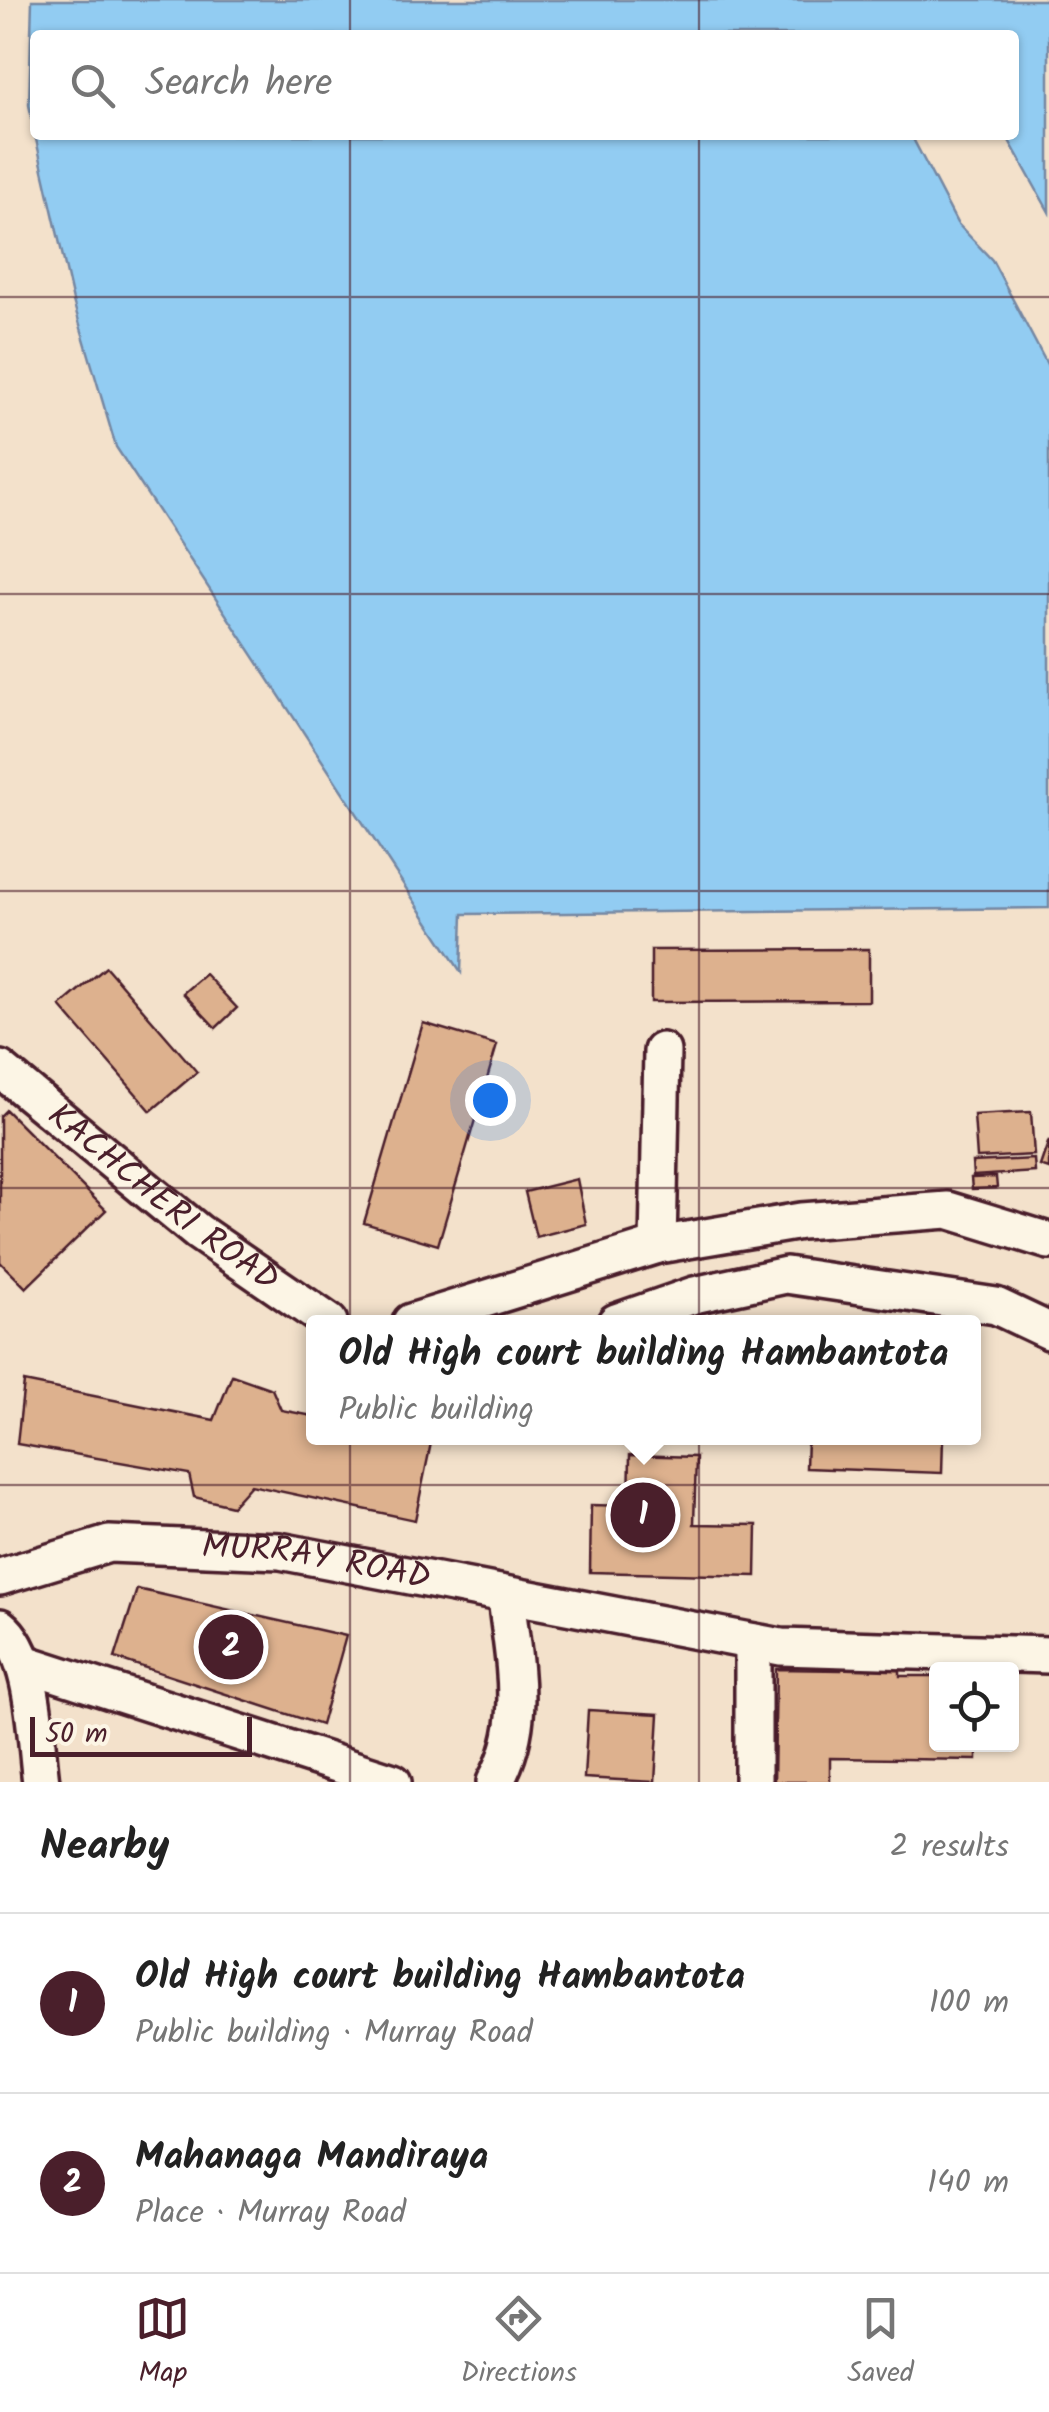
<!DOCTYPE html>
<meta charset="utf-8">
<style>
body{margin:0;font-family:Kalam,sans-serif;background:#f6f6f6;color:#222}
.controls{position:absolute;right:30px;bottom:30px;display:grid;overflow:hidden;border-radius:10px;box-shadow:0 2px 8px #0004}
.controls button{width:90px;height:90px;display:grid;place-items:center;padding:0;border:0;border-bottom:2px solid #e0e0e0;background:#fff;color:#222;font:50px sans-serif}
.scale{position:absolute;left:30px;bottom:25px;width:222px;box-sizing:border-box;padding-left:10px;border:5px solid #4a1f2b;border-top:0;font-size:28px;line-height:35px;white-space:nowrap;color:#4a1f2b;-webkit-text-stroke:8px #fcf5e5;paint-order:stroke}
.you{position:absolute;left:490px;top:1100px;width:35px;height:35px;margin:-25px;border:8px solid #fff;border-radius:50%;background:#1a73e8;box-shadow:0 0 0 15px #1a73e833}
.badge{display:grid;place-items:center;width:65px;height:65px;border-radius:50%;background:#4a1f2b;color:#fff;font-size:32px;font-weight:700}
.pin{position:absolute;translate:-50% -50%;border:5px solid #fff;box-shadow:0 2px 10px #0006}
.popup{position:absolute;left:306px;top:1315px;width:675px;height:130px;box-sizing:border-box;display:grid;place-content:center;border-radius:10px;background:#fff;filter:drop-shadow(0 2px 8px #0005);font-size:32px;white-space:nowrap;color:#767676}
.popup b{font-size:38px;color:#222}
.popup::after{content:'';position:absolute;left:50%;top:100%;margin-left:-20px;border:20px solid transparent;border-top-color:#fff}
.list{margin:0;padding:0;list-style:none}
h2{display:flex;justify-content:space-between;align-items:center;height:130px;margin:0;padding:0 40px;font-size:42px}
h2 small{font-size:32px;font-weight:400;color:#767676}
.list li{display:grid;grid-template-columns:65px 1fr auto;gap:30px;align-items:center;box-sizing:border-box;height:180px;padding:0 40px;border-top:2px solid #e0e0e0}
.list b{display:block;font-size:38px;white-space:nowrap}
.list p{margin:0;font-size:32px;white-space:nowrap;color:#767676}
.list em{font-size:32px;font-style:normal;color:#767676}
.icon{flex:none;width:55px;height:55px;fill:none;stroke:currentColor;stroke-width:2;stroke-linecap:round;stroke-linejoin:round}
.map{position:relative;flex:none;width:1049px;height:1782px;overflow:hidden}
.search{position:absolute;background:#fff;box-shadow:0 2px 8px #0004;left:30px;right:30px;top:30px;height:110px;display:flex;align-items:center;gap:25px;box-sizing:border-box;padding:0 35px;border-radius:10px;color:#767676;font-size:38px}
.sheet{height:490px;background:#fff}
nav{display:flex;justify-content:space-around;align-items:center;box-sizing:border-box;height:140px;border-top:2px solid #e0e0e0;background:#fff;font-size:28px;color:#767676}
nav a{display:grid;justify-items:center;gap:5px}
nav .on{color:#4a1f2b}
.map>svg:first-child{display:block}
.water{fill:#92ccf2;stroke:#7587a2;stroke-width:2.5}
.building{fill:#ddb18e;stroke:#4a1f2b;stroke-width:2.5}
.lines{fill:none;stroke-linecap:round;stroke-linejoin:round}
.minor-casing{stroke:#4a1f2b;stroke-width:42}
.minor{stroke:#fcf5e5;stroke-width:35}
.grid{fill:none;stroke:#4a1f2b;stroke-width:2.5;stroke-opacity:0.55}
.labels{text-anchor:middle;dominant-baseline:central;stroke-width:8;stroke-linejoin:round;paint-order:stroke}
.street-label{font-size:35px;fill:#4a1f2b;stroke:#fcf5e5}
</style>
<div class="map">
<svg width="1049" height="1782" viewBox="0 0 1049 1782">
<rect width="100%" height="100%" fill="#f3e1cb"/>
<filter id="ink" filterUnits="userSpaceOnUse"><feTurbulence type="fractalNoise" baseFrequency=".01" numOctaves="2"/><feDisplacementMap in="SourceGraphic" scale="20" xChannelSelector="R" yChannelSelector="G"/><feConvolveMatrix kernelMatrix="1 2 1 2 8 2 1 2 1" color-interpolation-filters="sRGB"/></filter>
<g filter="url(#ink)">
<g class="water">
<path d="M32,0H1049V212L1006,135H1014V35H35V133L29,105Z"/>
<path d="M35,135H911L957,223L992,260L1049,368V908L463,914L461,972L116,447L73,301Z"/>
</g>
<g class="building">
<path d="M869,949V1001L651,1002V950Z"/>
<path d="M106,967L197,1072L151,1111L60,1006Z"/>
<path d="M205,974L237,1008L216,1028L183,993Z"/>
<path d="M423,1023L497,1045L438,1245L364,1223Z"/>
<path d="M6,1110L106,1210L26,1288L0,1262V1116Z"/>
<path d="M1031,1112L1034,1155L977,1158L974,1115Z"/>
<path d="M1049,1140V1169L1040,1166Z"/>
<path d="M1034,1159L1035,1172L973,1176L972,1162Z"/>
<path d="M996,1177L997,1188L972,1189L971,1178Z"/>
<path d="M577,1179L586,1224L536,1237L525,1192Z"/>
<path d="M232,1375L272,1389L281,1410L313,1416V1438H432L415,1520L251,1485L232,1506L194,1497L189,1474L17,1444L24,1382L214,1420Z"/>
<path d="M807,1438H943L942,1473L806,1468Z"/>
<path d="M630,1455L696,1457L694,1524L757,1525L756,1576L590,1572L591,1505L629,1506Z"/>
<path d="M137,1589L346,1636L321,1725L115,1658Z"/>
<path d="M841,1658H900V1676H936V1744H977V1760L830,1758V1782H774L776,1669L841,1670Z"/>
<path d="M588,1710L659,1714L655,1782L584,1778Z"/>
</g>
<g class="lines">
<g class="minor-casing">
<g id="minor">
<path id="s1" d="M0,1069L198,1232L329,1322"/>
<path d="M658,1245L662,1051"/>
<path d="M411,1322L658,1245L801,1221L948,1210L1049,1241"/>
<path d="M616,1322L694,1295L786,1275L996,1306L1049,1331"/>
<path id="s2" d="M0,1577L109,1544L280,1551L781,1647L1049,1655"/>
<path d="M0,1627C35,1654 35,1738 41,1782"/>
<path d="M753,1642V1782"/>
<path d="M24,1663L393,1782"/>
<path d="M495,1782C529,1723 513,1661 506,1597"/>
</g>
</g>
<use href="#minor" class="minor"/>
</g>
</g>
<path class="grid" d="M350,0V35M699,0V35M350,135V1782M699,135V1782M0,297H1049M0,594H1049M0,891H1049M0,1188H1049M0,1485H1049"/>
<g class="labels">
<g class="street-label">
<text stroke="none"><textPath href="#s1" startOffset="208">KACHCHERI ROAD</textPath></text>
<text stroke="none"><textPath href="#s2" startOffset="322">MURRAY ROAD</textPath></text>
</g>
</g>
</svg>
<div class="controls">
<button><svg class="icon" aria-label="locate" viewBox="0 0 24 24"><circle cx="12" cy="12" r="6"/><path d="M12 2v4M12 18v4M2 12h4M18 12h4"/></svg></button>
</div>
<div class="scale">50 m</div>
<div class="you"></div>
<div class="pin badge" style="left:643px;top:1515px">1</div>
<div class="popup"><b>Old High court building Hambantota</b>Public building</div>
<div class="pin badge" style="left:231px;top:1647px">2</div>
<div class="search"><svg class="icon" aria-label="search" viewBox="0 0 24 24"><circle cx="10" cy="10" r="6"/><path d="M15 15l6 6"/></svg>Search here</div>
</div>
<section class="sheet">
<h2>Nearby<small>2 results</small></h2>
<ul class="list">
<li><span class="badge">1</span><div><b>Old High court building Hambantota</b><p>Public building · Murray Road</p></div><em>100 m</em></li>
<li><span class="badge">2</span><div><b>Mahanaga Mandiraya</b><p>Place · Murray Road</p></div><em>140 m</em></li>
</ul>
</section>
<nav>
<a class="on"><svg class="icon" aria-label="map" viewBox="0 0 24 24"><path d="M3 6l6-2 6 2 6-2v14l-6 2-6-2-6 2zM9 4v14M15 6v14"/></svg>Map</a>
<a><svg class="icon" aria-label="directions" viewBox="0 0 24 24"><path d="M12 3l9 9-9 9-9-9zM9 14v-3h6M13 9l2 2-2 2"/></svg>Directions</a>
<a><svg class="icon" aria-label="saved" viewBox="0 0 24 24"><path d="M7 4h10v16l-5-4-5 4z"/></svg>Saved</a>
</nav>
